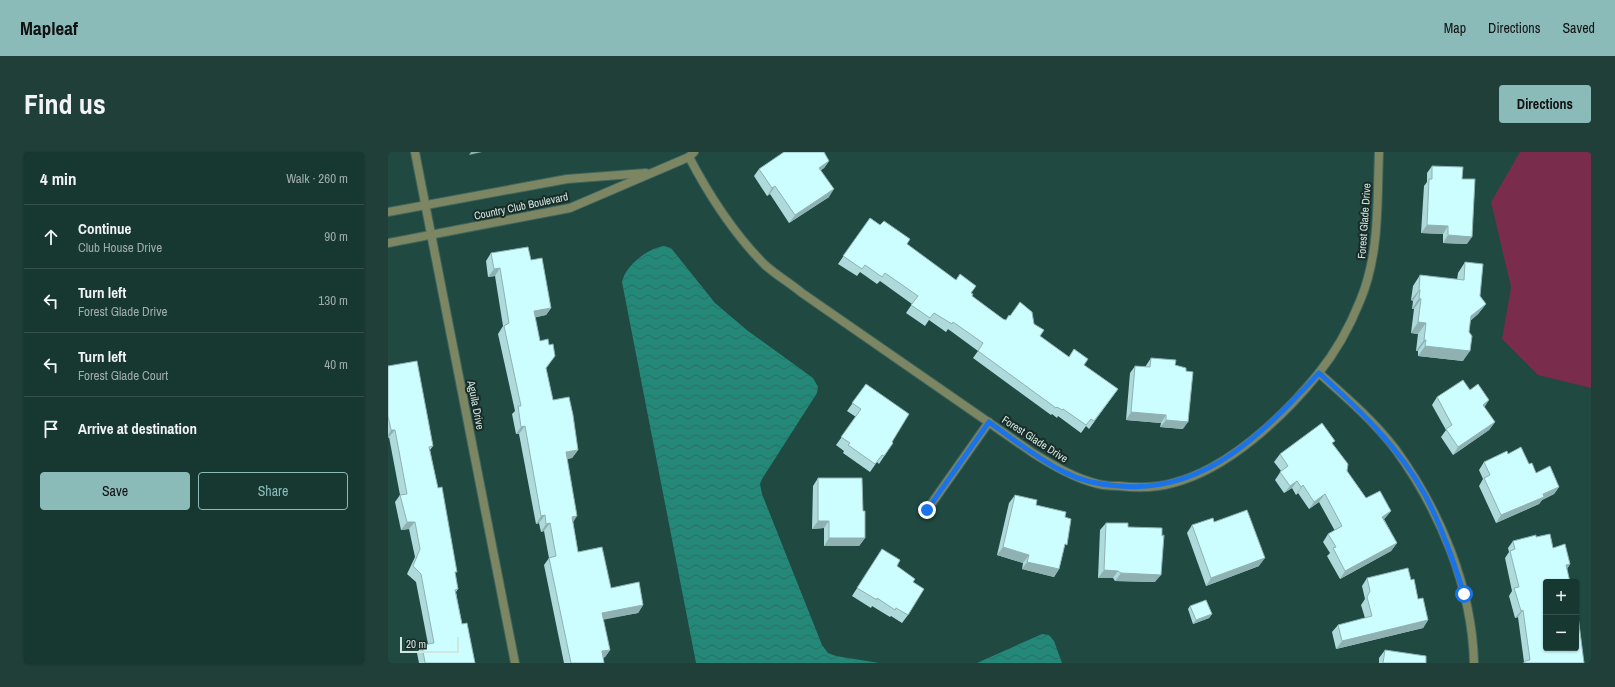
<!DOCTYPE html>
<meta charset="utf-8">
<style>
body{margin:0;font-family:"Archivo Narrow",sans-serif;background:#203f39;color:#f1f3f6}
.controls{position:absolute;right:12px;bottom:12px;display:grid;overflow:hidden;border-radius:4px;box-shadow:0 1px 3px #0004}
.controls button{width:36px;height:36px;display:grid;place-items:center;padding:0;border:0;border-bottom:1px solid #36514d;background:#173731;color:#f1f3f6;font:20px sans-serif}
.scale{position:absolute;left:12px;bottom:10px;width:59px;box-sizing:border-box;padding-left:4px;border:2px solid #d0e7e1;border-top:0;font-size:11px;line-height:14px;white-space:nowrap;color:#d0e7e1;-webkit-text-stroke:3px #192b27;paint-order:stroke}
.stop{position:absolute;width:12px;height:12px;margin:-9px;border:3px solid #1a73e8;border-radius:50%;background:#fff}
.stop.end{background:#1a73e8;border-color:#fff;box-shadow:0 1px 4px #0008}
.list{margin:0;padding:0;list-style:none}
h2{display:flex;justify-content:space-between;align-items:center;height:52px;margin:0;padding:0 16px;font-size:17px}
h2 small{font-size:13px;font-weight:400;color:#9eacab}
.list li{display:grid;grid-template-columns:26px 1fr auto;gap:12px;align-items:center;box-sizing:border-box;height:64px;padding:0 16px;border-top:1px solid #36514d}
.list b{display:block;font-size:15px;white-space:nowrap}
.list p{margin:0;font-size:13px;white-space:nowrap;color:#9eacab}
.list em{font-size:13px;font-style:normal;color:#9eacab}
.actions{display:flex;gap:8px;padding:12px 16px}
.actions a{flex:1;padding:9px 0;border:1px solid #8bbbb9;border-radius:4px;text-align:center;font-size:14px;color:#8bbbb9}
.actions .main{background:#8bbbb9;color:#111}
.icon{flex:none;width:22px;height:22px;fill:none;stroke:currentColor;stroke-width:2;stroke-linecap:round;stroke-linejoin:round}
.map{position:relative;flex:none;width:1203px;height:511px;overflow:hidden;border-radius:4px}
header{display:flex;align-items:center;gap:24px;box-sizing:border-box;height:56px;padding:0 20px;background:#8bbbb9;color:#111}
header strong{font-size:19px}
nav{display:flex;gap:22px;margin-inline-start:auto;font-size:14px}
.intro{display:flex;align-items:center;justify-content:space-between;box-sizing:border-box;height:96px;padding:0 24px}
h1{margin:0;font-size:28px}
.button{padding:10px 18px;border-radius:4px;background:#8bbbb9;color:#111;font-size:14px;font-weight:700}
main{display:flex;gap:24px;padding:0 24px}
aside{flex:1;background:#173731;border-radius:4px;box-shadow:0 1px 3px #0004}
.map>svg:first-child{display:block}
.green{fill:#792c4b}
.water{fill:url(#water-waves)}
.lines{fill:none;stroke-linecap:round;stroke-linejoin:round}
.street-casing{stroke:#3f655e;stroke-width:10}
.street{stroke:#7d8662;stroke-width:8}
.wall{fill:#afdadb}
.shaded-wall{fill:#8fb1b2}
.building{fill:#ccfdff;stroke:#8fb1b2}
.route{stroke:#1a73e8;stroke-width:5}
.labels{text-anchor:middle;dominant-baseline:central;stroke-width:4;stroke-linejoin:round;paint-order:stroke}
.street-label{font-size:11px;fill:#d0e7e1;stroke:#192b27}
</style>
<header>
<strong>Mapleaf</strong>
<nav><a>Map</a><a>Directions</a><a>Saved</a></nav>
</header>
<div class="intro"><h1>Find us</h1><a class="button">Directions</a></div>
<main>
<aside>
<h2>4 min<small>Walk · 260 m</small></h2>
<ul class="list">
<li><svg class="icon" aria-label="ahead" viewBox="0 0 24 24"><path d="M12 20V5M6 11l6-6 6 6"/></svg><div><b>Continue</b><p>Club House Drive</p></div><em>90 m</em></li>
<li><svg class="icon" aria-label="left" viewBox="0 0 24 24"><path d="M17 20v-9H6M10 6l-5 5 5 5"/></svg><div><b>Turn left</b><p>Forest Glade Drive</p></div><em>130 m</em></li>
<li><svg class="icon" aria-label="left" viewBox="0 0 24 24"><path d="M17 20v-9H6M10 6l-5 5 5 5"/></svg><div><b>Turn left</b><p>Forest Glade Court</p></div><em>40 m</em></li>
<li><svg class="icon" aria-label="arrive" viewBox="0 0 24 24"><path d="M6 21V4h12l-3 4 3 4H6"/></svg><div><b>Arrive at destination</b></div></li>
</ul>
<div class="actions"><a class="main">Save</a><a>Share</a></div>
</aside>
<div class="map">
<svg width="1203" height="511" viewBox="0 0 1203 511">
<defs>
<pattern id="water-waves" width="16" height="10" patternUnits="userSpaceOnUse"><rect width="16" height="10" fill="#238877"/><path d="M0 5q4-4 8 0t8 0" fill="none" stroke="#2e6d63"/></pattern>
</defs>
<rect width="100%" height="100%" fill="#1f4941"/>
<path class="green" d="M1132,0H1203V236L1150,223L1114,187L1123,135L1103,50Z"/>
<g class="water">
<path d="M276,94L283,96L327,151L360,179L425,226L430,235L429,241L374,327L372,332L374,342L434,493L440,501L448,504L491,511H308L234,130C237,114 260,96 276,94Z"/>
<path d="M654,482L661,483L666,489L674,511H589Z"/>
</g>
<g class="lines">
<g class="street-casing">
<g id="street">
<path d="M27,0L127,511"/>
<path d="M301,5C322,45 345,81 377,113C388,123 402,131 414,141L645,301C666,314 686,326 710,332C717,334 725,334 731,334C749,336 768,336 785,331C840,317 895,265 930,222C947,201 962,174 972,149C992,102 989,49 991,0"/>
<path d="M0,60L179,27L258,21"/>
<path d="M0,91L182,56L301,5L306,0"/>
<path d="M931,221C958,245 986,269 1008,298C1052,359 1084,435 1086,511"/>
<path d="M539,358L601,270"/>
</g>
</g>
<use href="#street" class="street"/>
</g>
<g class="wall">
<path d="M441,9L436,16L433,18L441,45L401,71L382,42L379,44L366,24L371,17Z"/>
<path d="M1044,14L1074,27L1079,92L1055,91V82L1033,81L1036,34L1039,30V21Z"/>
<path d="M482,66L519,92L583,141L584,144L615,167L618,168L622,164L646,172L652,184L681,205L696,213L730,237L701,277L698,274L693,281L670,264L669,266L664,262L663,263L585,206L590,199L560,177L558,180L541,168L537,174L518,161L524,152L492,129L489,132L472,120L469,124L450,112Z"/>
<path d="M103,101L143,108L163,156L158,163L147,165L152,189L162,211L158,216L165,248L190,298L184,306L179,307L185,370L190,400L223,436L255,453L250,461L215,467L222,498L217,505L215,506L216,511H176L156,413L161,406L156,379L153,380L151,371L148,372L131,282H128L124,262L127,259L110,182L115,174L107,124L100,125L98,109Z"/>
<path d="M1077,110L1092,144L1098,152L1090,162L1082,169L1075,209L1030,204V199H1028L1030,182L1023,181L1026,157H1024L1025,149L1023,148L1025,134L1032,123L1069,128L1070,121Z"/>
<path d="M763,206L787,213L795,277L772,275L773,271L738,268L742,221L747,214L757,215Z"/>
<path d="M0,214L45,294L42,298L70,437L68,440L74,472L87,511H31L29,501L34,493L40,492L28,430L19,422L27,405L21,377L13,378L7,350L12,343L1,285L0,286Z"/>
<path d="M478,232L504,290L505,291L491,312L489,310L482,320L455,301L456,299L448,293L468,265L459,259Z"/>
<path d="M1082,238L1096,256L1107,270L1101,278L1065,303L1053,285L1058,278L1044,253L1049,245Z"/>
<path d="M944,292L959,319L978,346L1003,359L997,366L996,367L1009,391L1003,399L952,427L939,404L942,401L935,390L940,382L947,379L931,350L921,357L910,341L908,343L904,336L896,341L887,328L893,319L886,310L892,302Z"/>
<path d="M1120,302L1141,312L1148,321L1171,335L1166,342L1154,348L1151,352L1108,371L1091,334L1095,327L1091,318L1096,310Z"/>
<path d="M430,326L475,359L477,386L471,394H436V376L424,377L425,334Z"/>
<path d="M627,343L648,353L676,397L671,417L666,425L634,417L635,411L609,403L621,351Z"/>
<path d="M826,370L871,414L818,434L799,381L804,373Z"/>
<path d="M718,371L740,375L767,430L727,429L725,426H710L712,378Z"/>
<path d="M1148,385L1165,396L1182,412L1179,417L1196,511H1135L1136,510L1130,465L1127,466L1121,444L1124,439L1117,406L1121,400L1120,396L1125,389Z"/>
<path d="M494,397L509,414L525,430L520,463L514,471L503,464L502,465L484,454L483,456L464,444Z"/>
<path d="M979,426L1023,428L1030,447L1040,468L1035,476L948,497L944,480L950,473L977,466L973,453L977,447L974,434Z"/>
<path d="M802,454L824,462L821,466L805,472L800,457Z"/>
<path d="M997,498L1038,511H991V506Z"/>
</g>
<g class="shaded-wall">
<path d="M83,0H94L81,3Z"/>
<path d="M441,9L436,16L426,23L431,16Z"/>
<path d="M387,34L382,42L379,44L384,36Z"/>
<path d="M446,37L441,45L401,71L407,63Z"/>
<path d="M1039,73L1060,74L1055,82L1033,81Z"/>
<path d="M1060,83L1084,85L1079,92L1055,91Z"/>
<path d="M112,116L107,124L100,125L106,117Z"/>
<path d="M1031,138H1032L1025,149L1023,148Z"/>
<path d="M1031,146L1033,147L1026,157H1024Z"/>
<path d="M1098,152L1090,162L1075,175L1083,164Z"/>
<path d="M163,156L158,163L141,167L146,159Z"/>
<path d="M1030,170L1038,171L1030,182L1023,181Z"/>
<path d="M1036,188H1038L1030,199H1028Z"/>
<path d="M1037,194L1082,199L1075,209L1030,204Z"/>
<path d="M1101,248L1096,256L1095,253Z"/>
<path d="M743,260L778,263L773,271L738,268Z"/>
<path d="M778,268L800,270L795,277L772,275Z"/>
<path d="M1107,270L1101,278L1065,303L1070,295Z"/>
<path d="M137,274L131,282H128L133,275Z"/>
<path d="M3,278H7L1,285L0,286V283Z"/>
<path d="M190,298L184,306L172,308L178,300Z"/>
<path d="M909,329L904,336L896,341L902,334Z"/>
<path d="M915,333L910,341L908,343L913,335Z"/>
<path d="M1171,335L1166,342L1154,348L1151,352L1108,371L1113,363Z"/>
<path d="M937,342L931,350L921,357L926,350Z"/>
<path d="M1003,359L997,366L989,372L994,365Z"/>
<path d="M157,363L151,371L148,372L153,364Z"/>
<path d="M189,364L184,372V365Z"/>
<path d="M430,369H441L436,376L424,377Z"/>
<path d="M19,370H27L21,377L13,378Z"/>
<path d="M162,371L156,379L153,380L158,372Z"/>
<path d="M441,386H477L471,394H436Z"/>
<path d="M1009,391L1003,399L952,427L957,419Z"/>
<path d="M615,395L641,403L635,411L609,403Z"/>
<path d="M877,406L871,414L818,434L823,426Z"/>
<path d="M639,410L671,417L666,425L634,417Z"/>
<path d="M1182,412L1177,420L1178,413Z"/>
<path d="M716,418L730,419L725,426H710Z"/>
<path d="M733,421L773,423L767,430L727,429Z"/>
<path d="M255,453L250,461L209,469L214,461Z"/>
<path d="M1135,458L1130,465L1127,466L1133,459Z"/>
<path d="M824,462L821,466L805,472L808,468Z"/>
<path d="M1040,468L1035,476L948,497L954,489Z"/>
<path d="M222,498L217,505L209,507L214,499Z"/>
</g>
<g class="building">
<path d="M396,0H436L441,9L431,16L446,37L407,63L387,34L384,36L371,17Z"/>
<path d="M1044,14L1075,15L1074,27H1087L1084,85L1060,83V74L1039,73L1041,27H1044Z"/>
<path d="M482,66L492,73L496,69L522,87L519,92L568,128L572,122L588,134L583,141L585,142L584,144L615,167L618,168L621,163L622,164L632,150L644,160L646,172L656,178L652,184L681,205L686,197L700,207L696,213L730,237L706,269L703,267L698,273L675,257L674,258L669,255L668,256L590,199L595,191L565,170L564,172L546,161L542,166L523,153L530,144L497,121L494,125L477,113L474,117L455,104Z"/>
<path d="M140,95L143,108L154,106L163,156L146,159L152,189L160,187L161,193L165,192L167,204L158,216L165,248L181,245L185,263L190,298L178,300L189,364L184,365L190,400L214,395L223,436L251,430L255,453L214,461L222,498L214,499L216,511H183L161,406L168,404L162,371L158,372L157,363L153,364L137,274L133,275L130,254H133L116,174L121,171L112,116L106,117L103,101Z"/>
<path d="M1077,110L1095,112L1092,144L1098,152L1083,164L1081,180L1084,184L1082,199L1037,194L1038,188H1036L1038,171L1030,170L1033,147L1031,146L1032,138H1031L1032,123L1076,128Z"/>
<path d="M763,206L788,208L787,213L798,216V219L805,220L800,270L778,268V263L743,260L747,214L762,215Z"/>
<path d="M29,209L45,294L41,295L50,336L54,335L69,420H67L70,437L67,438L74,472L79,471L87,511H37L34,493L46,491L33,422L25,414L32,397L27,370H19L12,343L19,342L7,278H3L0,264V214Z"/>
<path d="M1075,228L1082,238L1090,232L1101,248L1095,253L1107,270L1070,295L1058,277L1064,273L1049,245Z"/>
<path d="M478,232L521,262L504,290L505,291L496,304L494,303L487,312L460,293L462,291L453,285L473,257L464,251Z"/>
<path d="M934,271L947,289L944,291L960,312L959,319L978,346L992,339L1003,359L994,365L1009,391L957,419L945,396L948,395L940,382L954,374L937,342L926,350L915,333L913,335L909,329L902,334L892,320L900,314L892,302Z"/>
<path d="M1133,295L1141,312L1144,311L1148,321L1162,314L1171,335L1155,342L1156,345L1113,363L1096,326L1102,323L1096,310L1119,299L1120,302Z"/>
<path d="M430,326H474L475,359H477V386H441V369H430Z"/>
<path d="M627,343L649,348L648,353L678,360L677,365L683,367L679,393L677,392L671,417L639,410L641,403L615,395Z"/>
<path d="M859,358L877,406L823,426L804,373L825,366L826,370Z"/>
<path d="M718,371H740V375L774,376V384L776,383L773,423L733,421L730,419L716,418Z"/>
<path d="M1162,382L1165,396L1177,392L1182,412L1178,413L1182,430H1158V496H1188V448L1196,511H1137V509L1142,508L1135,458L1133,459L1126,436L1131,435L1122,399L1127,397L1125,389L1148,383V385Z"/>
<path d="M494,397L512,408L509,414L527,427L525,430L536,437L520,463L508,456L507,458L489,446V448L469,436Z"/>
<path d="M1020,416L1023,428L1026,427L1030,447L1035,446L1040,468L954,489L950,473L984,464L979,445L982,439L979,426Z"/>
<path d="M818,448L824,462L808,468L802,454Z"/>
<path d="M997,498L1038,504V511H995Z"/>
</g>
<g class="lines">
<path class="route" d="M539,358L601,270C625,287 650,307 676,320C693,329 713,333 732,334C818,342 877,279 931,221C971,257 1011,295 1037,343C1054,375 1065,408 1076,442"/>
</g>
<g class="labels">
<g class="street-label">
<text transform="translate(133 54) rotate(-12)">Country Club Boulevard</text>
<text transform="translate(976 69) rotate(-86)">Forest Glade Drive</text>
<text transform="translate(88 253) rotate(79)">Aguila Drive</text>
<text transform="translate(647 287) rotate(33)">Forest Glade Drive</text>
</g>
</g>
</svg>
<div class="controls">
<button>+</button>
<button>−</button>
</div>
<div class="scale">20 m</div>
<div class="stop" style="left:1076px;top:442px"></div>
<div class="stop end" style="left:539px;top:358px"></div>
</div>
</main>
